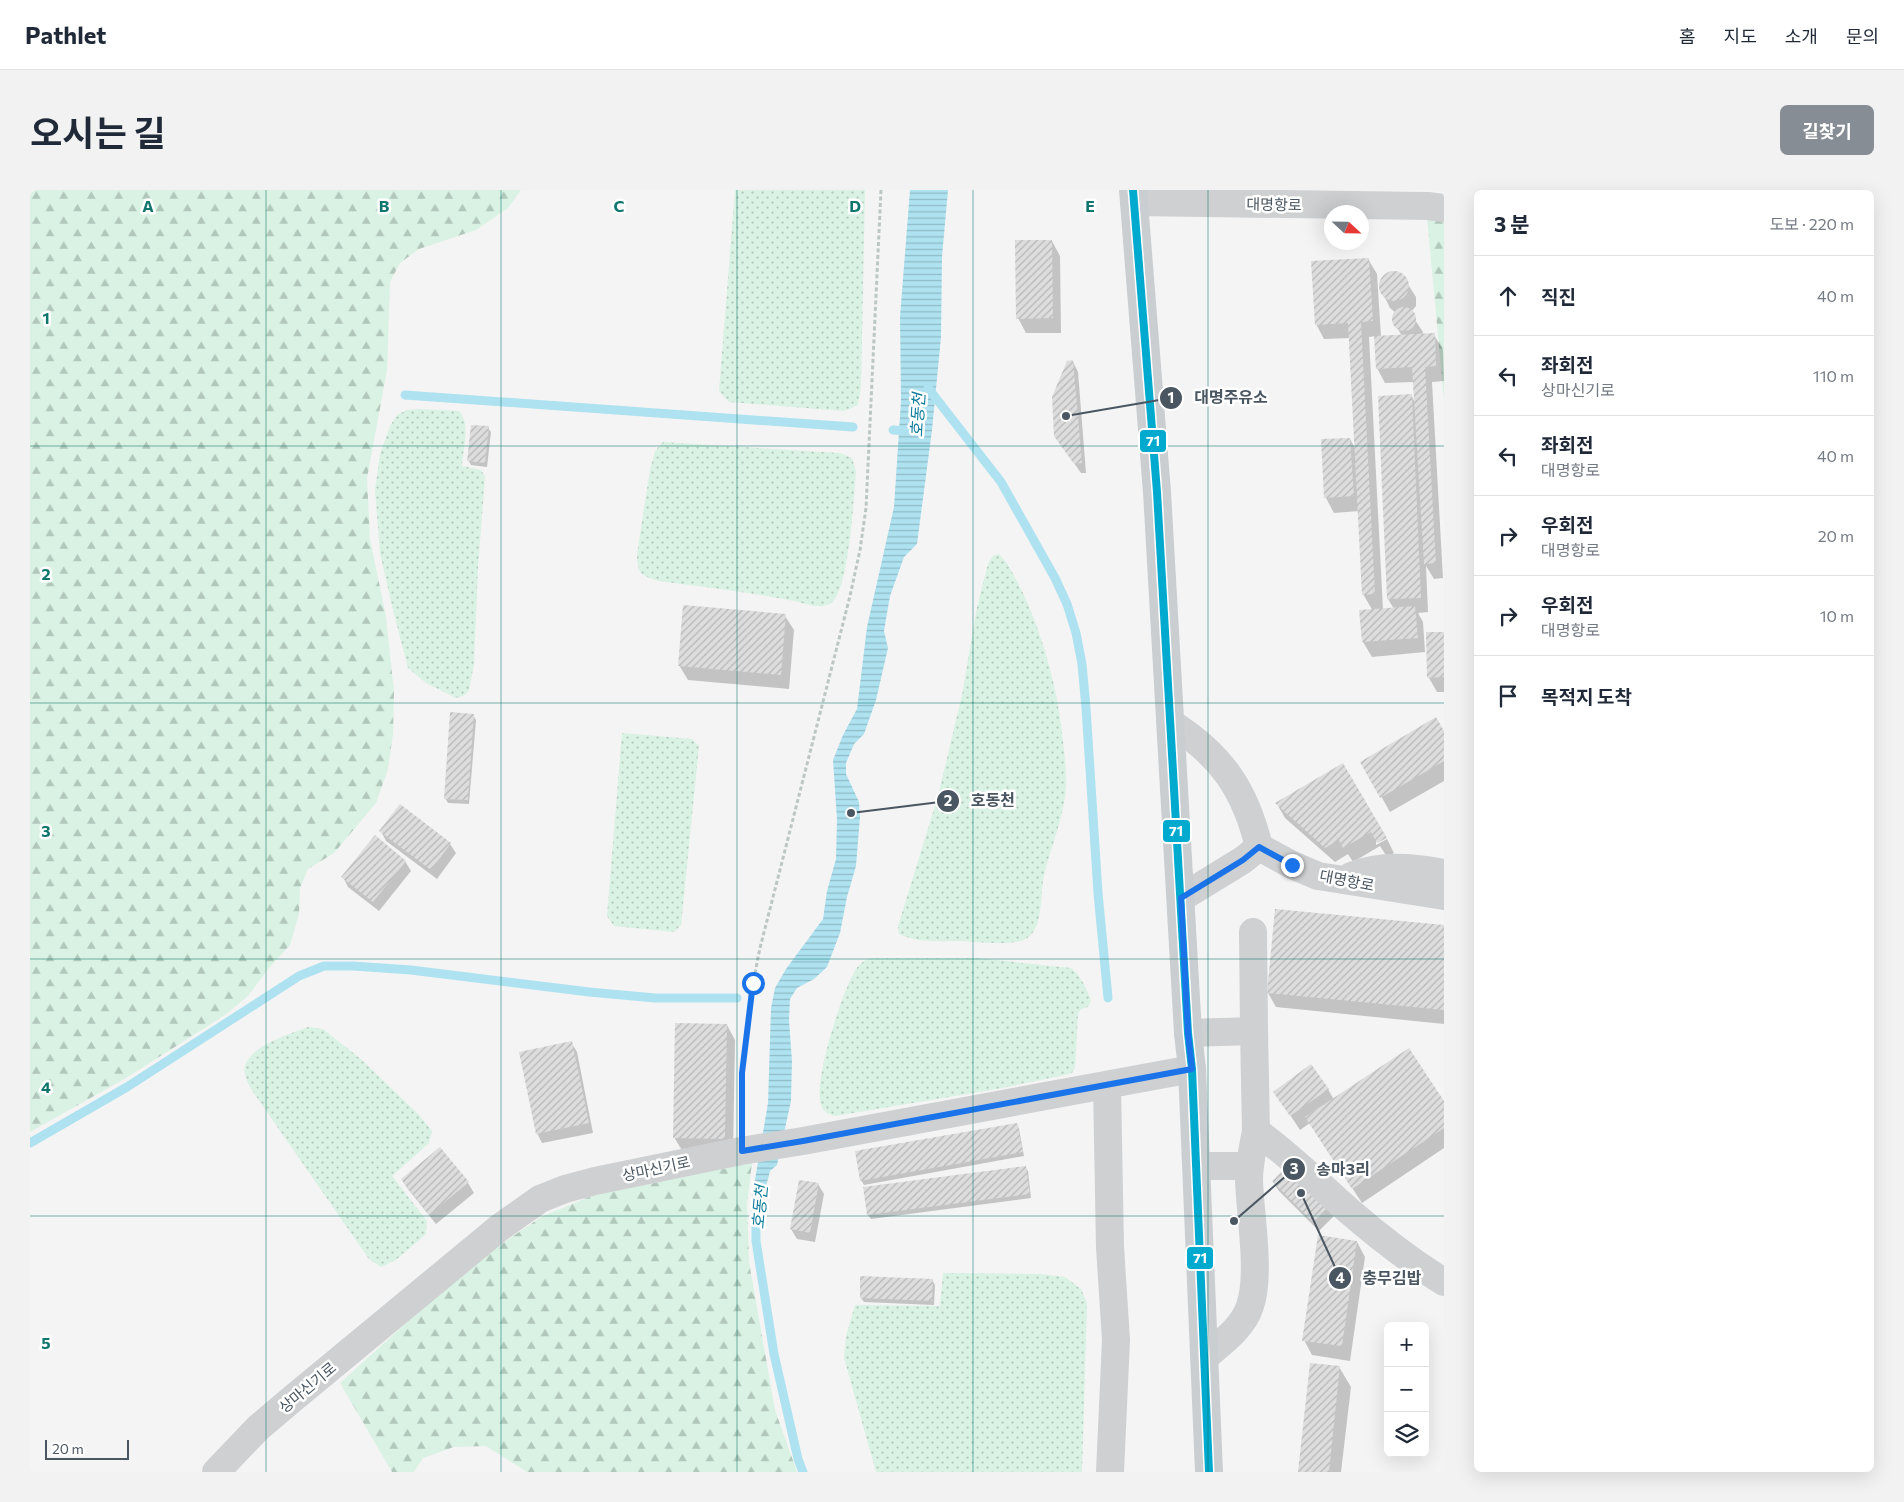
<!DOCTYPE html>
<html lang="ko">
<meta charset="utf-8">
<style>
body{margin:0;font-family:Commissioner,"Noto Sans KR",sans-serif;background:#f2f2f3;color:#1f2937}
.controls{position:absolute;right:15px;bottom:15px;display:grid;overflow:hidden;border-radius:8px;box-shadow:0 5px 20px #0002}
.controls button{width:45px;height:45px;display:grid;place-items:center;padding:0;border:0;border-bottom:1px solid #e0e1e3;background:#fff;color:#1f2937;font:25px sans-serif}
.compass{position:absolute;left:1294px;top:15px;width:45px;height:45px;border-radius:50%;background:#fff;box-shadow:0 5px 20px #0002;rotate:112deg}
.scale{position:absolute;left:15px;bottom:12px;width:84px;box-sizing:border-box;padding-left:5px;border:2px solid #4a5661;border-top:0;font-size:14px;line-height:18px;white-space:nowrap;color:#4a5661;-webkit-text-stroke:4px #fff;paint-order:stroke}
.stop{position:absolute;width:15px;height:15px;margin:-11px;border:4px solid #1a73e8;border-radius:50%;background:#fff}
.stop.end{background:#1a73e8;border-color:#fff;box-shadow:0 1px 5px #0008}
.list{margin:0;padding:0;list-style:none}
h2{display:flex;justify-content:space-between;align-items:center;height:65px;margin:0;padding:0 20px;font-size:21px}
h2 small{font-size:16px;font-weight:400;color:#747a83}
.list li{display:grid;grid-template-columns:32px 1fr auto;gap:15px;align-items:center;box-sizing:border-box;height:80px;padding:0 20px;border-top:1px solid #e0e1e3}
.list b{display:block;font-size:19px;white-space:nowrap}
.list p{margin:0;font-size:16px;white-space:nowrap;color:#747a83}
.list em{font-size:16px;font-style:normal;color:#747a83}
.icon{flex:none;width:28px;height:28px;fill:none;stroke:currentColor;stroke-width:2;stroke-linecap:round;stroke-linejoin:round}
.map{position:relative;flex:none;width:1414px;height:1282px;overflow:hidden;border-radius:8px}
header{display:flex;align-items:center;gap:30px;box-sizing:border-box;height:70px;padding:0 25px;background:#fff;border-bottom:1px solid #e0e1e3}
header strong{font-size:24px}
nav{display:flex;gap:28px;margin-inline-start:auto;font-size:18px}
.intro{display:flex;align-items:center;justify-content:space-between;box-sizing:border-box;height:120px;padding:0 30px}
h1{margin:0;font-size:35px}
.button{padding:12px 22px;border-radius:8px;background:#868d94;color:#fff;font-size:18px;font-weight:700}
main{display:flex;gap:30px;padding:0 30px}
aside{flex:1;background:#fff;border-radius:8px;box-shadow:0 5px 20px #0002}
.map>svg:first-child{display:block}
.green{fill:url(#green-dots)}
.forest{fill:url(#forest-firs)}
.water{fill:url(#water-rules)}
.shadow{fill:#0003;fill-rule:evenodd}
.lines{fill:none;stroke-linecap:round;stroke-linejoin:round}
.stream{stroke:#aee2f0;stroke-width:9}
.building{fill:url(#building-hatch)}
.path{stroke:#bcc7c4;stroke-width:3;stroke-dasharray:4 2.5;stroke-linecap:butt}
.minor{stroke:#ced0d2;stroke-width:28}
.major{stroke:#caced1;stroke-width:28}
.bus-1-casing{stroke:#fff;stroke-width:11}
.bus-1{stroke:#00a9ce;stroke-width:8}
.route{stroke:#1a73e8;stroke-width:6}
.grid{fill:none;stroke:#0f766e;stroke-width:1;stroke-opacity:0.55}
.labels{text-anchor:middle;dominant-baseline:central;stroke-width:5;stroke-linejoin:round;paint-order:stroke}
.street-label{font-size:15px;fill:#4a5661;stroke:#fff}
.water-label{font-size:16px;font-style:italic;fill:#0c7c9b;stroke:#fff}
.grid-label{font-size:16px;text-anchor:middle;font-weight:bold;fill:#0f766e;stroke:#fff;stroke-width:5;stroke-linejoin:round;paint-order:stroke}
.leader{fill:none;stroke:#4a5661;stroke-width:2}
.callout-dot{fill:#4a5661;stroke:#fff;stroke-width:2}
.mark-label{font-size:15px;text-anchor:middle;font-weight:bold;fill:#fff}
.callout-label{font-size:16px;text-anchor:middle;font-weight:bold;fill:#4a5661;stroke:#fff;stroke-width:5;stroke-linejoin:round;paint-order:stroke}
.line-badge{stroke:#fff;stroke-width:2}
.badge-label{font-size:14px;text-anchor:middle;font-weight:bold;fill:#fff}
</style>
<header>
<strong>Pathlet</strong>
<nav><a>홈</a><a>지도</a><a>소개</a><a>문의</a></nav>
</header>
<div class="intro"><h1>오시는 길</h1><a class="button">길찾기</a></div>
<main>
<div class="map">
<svg width="1414" height="1282" viewBox="0 0 1414 1282">
<defs>
<pattern id="green-dots" width="8" height="8" patternUnits="userSpaceOnUse" patternTransform="scale(1.25)"><rect width="8" height="8" fill="#d9f2e3"/><path d="M2 2h.1M6 6h.1" fill="none" stroke="#b2c7bb" stroke-width="1.8" stroke-linecap="round"/></pattern>
<pattern id="forest-firs" width="22" height="20" patternUnits="userSpaceOnUse" patternTransform="scale(1.25)"><rect width="22" height="20" fill="#d9f2e3"/><path d="M5 1l3.5 6h-7zM16 11l3.5 6h-7z" fill="#b2c7bb"/></pattern>
<pattern id="water-rules" width="6" height="5" patternUnits="userSpaceOnUse" patternTransform="scale(1.25)"><rect width="6" height="5" fill="#aee2f0"/><path d="M0 2.5h6" fill="none" stroke="#90bac6"/></pattern>
<pattern id="building-hatch" width="6" height="6" patternUnits="userSpaceOnUse" patternTransform="scale(1.25)"><rect width="6" height="6" fill="#ddddde"/><path d="M-1 1l2-2M0 6l6-6M5 7l2-2" fill="none" stroke="#b5b6b7"/></pattern>
</defs>
<rect width="100%" height="100%" fill="#f4f4f4"/>
<g class="green">
<path d="M705,0H835L831,197L828,215L814,221L699,212L689,201Z"/>
<path d="M389,219L429,221C441,234 433,259 432,276L451,280L455,287L448,377L444,474L439,500L435,505L426,508L396,493L378,478L361,412L350,363L345,300L350,264L360,236L367,225L377,220Z"/>
<path d="M633,252L810,263L822,268L826,281C824,305 819,401 801,413C791,420 774,413 764,411C719,402 674,397 629,391C611,386 607,383 607,364L620,280L625,261Z"/>
<path d="M969,364C980,375 986,390 993,403C1016,453 1029,505 1034,560C1035,572 1037,585 1036,597C1034,628 1021,656 1014,685C1010,703 1014,739 996,749C982,756 949,752 932,751C913,751 886,753 869,744L868,736L908,606L932,505L947,417L958,374L963,366Z"/>
<path d="M592,543L662,549L669,556L651,735L644,742L584,736L577,726Z"/>
<path d="M841,768H947L1041,778C1051,786 1057,799 1061,811L1058,817L1051,819L1048,824L1045,878L1042,883L1035,885L967,899L805,926C799,924 793,922 791,915C783,891 812,801 826,779C830,773 835,770 841,768Z"/>
<path d="M278,837L293,839L332,870L389,925L402,941L399,953L362,986L397,1031L396,1044L366,1070L351,1077L339,1069L221,899C219,895 216,889 215,884C209,859 260,844 278,837Z"/>
<path d="M913,1083L1011,1084L1035,1087L1051,1099L1057,1113L1052,1282H846L814,1168L816,1146L825,1115L910,1116Z"/>
</g>
<g class="forest">
<path d="M0,0H491L478,18L446,40L389,59L370,73L360,92L357,180L337,288L340,349L356,427L364,502L363,544L358,579L346,613L304,663L278,679L270,698L269,724L260,755L238,779L218,806L195,825L96,888L0,942Z"/>
<path d="M1397,27L1414,29V210Z"/>
<path d="M722,973L717,1013L719,1072L745,1220L767,1282H497L456,1256L424,1257L393,1268L384,1282H362L310,1193L415,1098L467,1057L511,1027L561,1006Z"/>
</g>
<path class="water" d="M880,0H918L912,67L911,147L902,240L887,354L874,367L860,406L854,441L858,458L846,510L834,544L824,554L816,573V584L829,612L830,627L826,676L817,707L810,743L797,777L784,789L767,798L760,809L759,830L762,871L761,911L747,975L740,981L733,1008L721,1013L738,913L741,818L745,798L756,779L793,729L797,701L806,669L807,630L803,570L813,545L827,519L837,437L864,317L871,211L870,127Z"/>
<g class="shadow">
<path d="M1022,51L1030,66L1031,143H996L988,128Z"/>
<path d="M1338,69L1347,84L1351,147L1372,146L1363,131L1366,123L1360,118L1350,97L1353,88L1360,83H1369L1372,85L1386,107V116L1380,123L1384,128L1383,127V130L1385,133V130L1393,142L1392,145H1404L1413,160L1414,191L1402,192L1413,388L1404,389L1396,376L1398,422L1388,423L1393,432L1395,462L1342,467L1333,452L1343,421L1333,404L1329,321L1304,323L1296,308L1320,249L1326,260L1320,148L1294,149L1286,134ZM1346,146L1347,178L1355,193L1384,192L1386,214L1381,205L1358,409L1364,419L1353,420L1339,147Z"/>
<path d="M1043,172L1048,182L1056,283H1051L1032,256Z"/>
<path d="M458,238L461,242L457,277L441,275L438,270Z"/>
<path d="M755,426L764,440L759,499L658,490L649,475Z"/>
<path d="M1414,443V502H1407L1399,488Z"/>
<path d="M443,525L446,530L439,614L418,613L415,608Z"/>
<path d="M1414,544V591L1360,622L1332,572Z"/>
<path d="M1312,575L1355,647L1346,652V655L1357,649L1364,663L1357,667L1350,656L1323,672L1318,664L1305,672L1255,628L1247,614Z"/>
<path d="M351,641L420,654L426,663L407,689L356,651Z"/>
<path d="M375,671L381,681L349,721L318,697L313,687Z"/>
<path d="M1414,737V834L1246,817L1238,803Z"/>
<path d="M697,835L705,850L703,963L653,962L644,947Z"/>
<path d="M541,852L547,862L563,943L512,953L507,943Z"/>
<path d="M1298,899L1304,910L1414,914V958L1332,1013L1280,933L1270,940L1245,902Z"/>
<path d="M987,934L989,939L994,966L834,995L831,990Z"/>
<path d="M410,958L438,993L444,1003L406,1034L378,999L372,990Z"/>
<path d="M1259,976L1305,1025L1289,1041L1249,1001L1243,992Z"/>
<path d="M995,977L998,981L1001,1008L841,1029L838,1025L834,998Z"/>
<path d="M788,994L794,1004L785,1052L767,1049L761,1039Z"/>
<path d="M1327,1052L1335,1067L1320,1171L1282,1165L1274,1150Z"/>
<path d="M902,1090L905,1095L904,1115L834,1112L831,1108Z"/>
<path d="M1309,1177L1321,1197L1311,1282H1270Z"/>
</g>
<g class="lines">
<g class="stream">
<path d="M898,198L971,292L1025,388L1037,414L1046,443L1052,474L1056,518L1068,703L1078,808"/>
<path d="M375,205L823,237"/>
<path d="M863,240L880,241"/>
<path d="M0,953L97,897L269,786L294,776H323L381,780L559,802L625,808H707"/>
<path d="M729,1000L726,1016V1051L744,1164L768,1269L773,1282"/>
</g>
</g>
<g class="building">
<path d="M985,50H1022L1023,128L986,129Z"/>
<path d="M1339,68L1343,131L1331,132L1345,404L1332,405L1318,133L1285,135L1281,71Z"/>
<circle cx="1364" cy="96" r="15"/>
<circle cx="1374" cy="129" r="12"/>
<path d="M1405,143L1406,176L1395,177L1406,373L1394,374L1382,177L1346,179L1344,146Z"/>
<path d="M1043,170L1052,273L1044,274L1024,246L1022,207L1037,171Z"/>
<path d="M1382,204L1391,408L1357,409L1348,206Z"/>
<path d="M441,235L459,236L455,273L437,271Z"/>
<path d="M1320,248L1324,306L1294,308L1291,249Z"/>
<path d="M653,415L756,424L751,485L648,476Z"/>
<path d="M1385,416L1388,448L1332,452L1329,420Z"/>
<path d="M1396,442H1414V487L1397,488Z"/>
<path d="M420,522L444,524L438,610L414,609Z"/>
<path d="M1406,527L1414,541V571L1350,608L1330,572Z"/>
<path d="M1313,573L1357,648L1347,653L1341,642L1313,658L1309,650L1295,658L1245,613Z"/>
<path d="M370,614L421,653L401,680L349,641Z"/>
<path d="M345,645L376,671L343,712L311,687Z"/>
<path d="M1245,719L1414,735V820L1237,803Z"/>
<path d="M645,833L697,834L695,949L643,948Z"/>
<path d="M542,851L559,933L506,944L489,862Z"/>
<path d="M1379,858L1414,911V938L1322,999L1275,927Z"/>
<path d="M1281,874L1299,899L1260,926L1243,902Z"/>
<path d="M987,933L993,962L830,991L825,961Z"/>
<path d="M410,957L439,992L399,1025L371,989Z"/>
<path d="M1259,974L1300,1015L1283,1032L1242,991Z"/>
<path d="M996,976L1000,1004L837,1025L833,997Z"/>
<path d="M769,990L789,993L780,1043L760,1039Z"/>
<path d="M1288,1045L1327,1051L1312,1156L1272,1151Z"/>
<path d="M830,1086L903,1089L902,1111L830,1108Z"/>
<path d="M1280,1173L1310,1176L1299,1282H1268Z"/>
</g>
<g class="lines">
<path class="path" d="M711,932C711,873 718,815 730,758L820,406L830,360L836,318L851,0"/>
<g class="minor">
<path d="M1104,12L1398,16L1414,18"/>
<path d="M1141,533C1191,565 1215,599 1229,657"/>
<path d="M1321,686C1352,674 1382,677 1414,683"/>
<path d="M1151,708L1213,670L1229,657L1262,675L1288,686L1414,706"/>
<path d="M1223,742L1224,841"/>
<path d="M1158,843L1224,841L1226,941C1261,966 1287,993 1319,1021C1349,1047 1380,1071 1414,1092"/>
<path d="M1077,895L1080,1057L1086,1150L1080,1282"/>
<path d="M1167,976H1219"/>
<path d="M1175,1167C1191,1153 1213,1138 1220,1116C1231,1084 1220,1025 1219,990C1219,973 1223,958 1226,941"/>
<path d="M186,1282L228,1238L261,1210L469,1038L510,1009L535,999L565,991L711,961L773,951L1162,879"/>
</g>
<path class="major" d="M1103,0L1127,302L1158,843L1162,879L1179,1282"/>
<g class="bus-1-casing">
<path id="bus-1" d="M1103,0L1127,302L1158,843L1162,879L1179,1282"/>
</g>
<use href="#bus-1" class="bus-1"/>
</g>
<g class="lines">
<path class="route" d="M723,793L712,883V961L773,951L1162,879L1158,843L1151,708L1213,670L1229,657L1262,675"/>
</g>
<path class="grid" d="M236,0V1282M471,0V1282M707,0V1282M943,0V1282M1178,0V1282M0,256H1414M0,513H1414M0,769H1414M0,1026H1414"/>
<g class="labels">
<g class="street-label">
<text transform="translate(1244 14) rotate(1)">대명항로</text>
<text transform="translate(1317 690) rotate(11)">대명항로</text>
<text transform="translate(626 978) rotate(-12)">상마신기로</text>
<text transform="translate(277 1197) rotate(-40)">상마신기로</text>
</g>
<g class="water-label">
<text transform="translate(887 225) rotate(-87)">호동천</text>
<text transform="translate(729 1017) rotate(-85)">호동천</text>
</g>
</g>
<g class="grid-label">
<text x="118" y="22">A</text>
<text x="354" y="22">B</text>
<text x="589" y="22">C</text>
<text x="825" y="22">D</text>
<text x="1060" y="22">E</text>
<text x="16" y="134">1</text>
<text x="16" y="390">2</text>
<text x="16" y="647">3</text>
<text x="16" y="903">4</text>
<text x="16" y="1159">5</text>
</g>
<path class="leader" d="M1036 226L1141 208M821 623L918 611M1204 1031L1264 979M1271 1003L1310 1088"/>
<g class="callout-dot">
<circle cx="1036" cy="226" r="5"/>
<circle cx="821" cy="623" r="5"/>
<circle cx="1204" cy="1031" r="5"/>
<circle cx="1271" cy="1003" r="5"/>
<circle cx="1141" cy="208" r="12"/>
<circle cx="918" cy="611" r="12"/>
<circle cx="1264" cy="979" r="12"/>
<circle cx="1310" cy="1088" r="12"/>
</g>
<g class="mark-label">
<text x="1141" y="213">1</text>
<text x="918" y="616">2</text>
<text x="1264" y="984">3</text>
<text x="1310" y="1093">4</text>
</g>
<g class="callout-label">
<text x="1201" y="213">대명주유소</text>
<text x="963" y="616">호동천</text>
<text x="1313" y="985">송마3리</text>
<text x="1362" y="1094">충무김밥</text>
</g>
<g class="line-badge">
<rect x="1109" y="239" width="28" height="24" rx="5" fill="#00a9ce"/>
<rect x="1132" y="629" width="29" height="24" rx="5" fill="#00a9ce"/>
<rect x="1156" y="1056" width="28" height="24" rx="5" fill="#00a9ce"/>
</g>
<g class="badge-label">
<text x="1123" y="256">71</text>
<text x="1146" y="646">71</text>
<text x="1170" y="1073">71</text>
</g>
</svg>
<div class="controls">
<button>+</button>
<button>−</button>
<button><svg class="icon" aria-label="layers" viewBox="0 0 24 24"><path d="M12 4l9 5-9 5-9-5zM3 14l9 5 9-5"/></svg></button>
</div>
<svg class="compass" viewBox="-18 -18 36 36"><path d="M0-13l5 13h-10z" fill="#e53935"/><path d="M0 13l5-13h-10z" fill="#747a83"/></svg>
<div class="scale">20 m</div>
<div class="stop" style="left:723px;top:793px"></div>
<div class="stop end" style="left:1262px;top:675px"></div>
</div>
<aside>
<h2>3 분<small>도보 · 220 m</small></h2>
<ul class="list">
<li><svg class="icon" aria-label="ahead" viewBox="0 0 24 24"><path d="M12 20V5M6 11l6-6 6 6"/></svg><div><b>직진</b></div><em>40 m</em></li>
<li><svg class="icon" aria-label="left" viewBox="0 0 24 24"><path d="M17 20v-9H6M10 6l-5 5 5 5"/></svg><div><b>좌회전</b><p>상마신기로</p></div><em>110 m</em></li>
<li><svg class="icon" aria-label="left" viewBox="0 0 24 24"><path d="M17 20v-9H6M10 6l-5 5 5 5"/></svg><div><b>좌회전</b><p>대명항로</p></div><em>40 m</em></li>
<li><svg class="icon" aria-label="right" viewBox="0 0 24 24"><path d="M7 20v-9h11M14 6l5 5-5 5"/></svg><div><b>우회전</b><p>대명항로</p></div><em>20 m</em></li>
<li><svg class="icon" aria-label="right" viewBox="0 0 24 24"><path d="M7 20v-9h11M14 6l5 5-5 5"/></svg><div><b>우회전</b><p>대명항로</p></div><em>10 m</em></li>
<li><svg class="icon" aria-label="arrive" viewBox="0 0 24 24"><path d="M6 21V4h12l-3 4 3 4H6"/></svg><div><b>목적지 도착</b></div></li>
</ul>
</aside>
</main>
